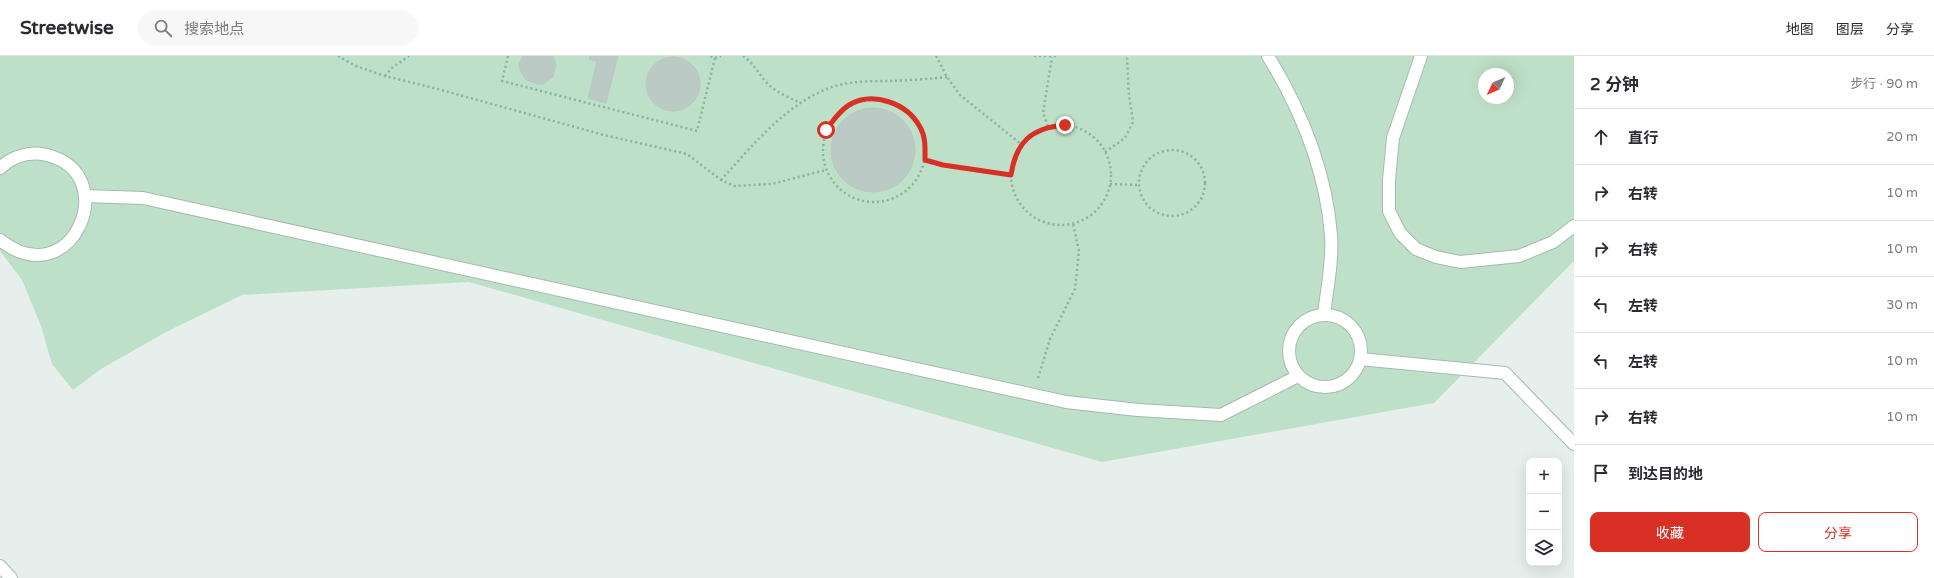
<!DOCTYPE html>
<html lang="zh">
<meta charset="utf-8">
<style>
body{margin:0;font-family:"Varela Round","Noto Sans SC",sans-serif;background:#f7f7f7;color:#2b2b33}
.controls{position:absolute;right:12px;bottom:12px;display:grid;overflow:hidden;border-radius:8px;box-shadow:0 4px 16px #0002}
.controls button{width:36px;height:36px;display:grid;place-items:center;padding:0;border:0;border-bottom:1px solid #e1e1e2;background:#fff;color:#2b2b33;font:20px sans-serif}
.compass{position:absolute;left:1478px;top:12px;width:36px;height:36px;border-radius:50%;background:#fff;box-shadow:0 4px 16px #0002;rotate:226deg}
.stop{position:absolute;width:12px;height:12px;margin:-9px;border:3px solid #d93025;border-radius:50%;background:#fff}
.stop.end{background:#d93025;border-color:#fff;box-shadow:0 1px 4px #0008}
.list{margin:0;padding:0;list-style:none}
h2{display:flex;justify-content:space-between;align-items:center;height:52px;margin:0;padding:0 16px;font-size:17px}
h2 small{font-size:13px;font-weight:400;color:#7c7c81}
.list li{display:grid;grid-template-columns:26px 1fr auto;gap:12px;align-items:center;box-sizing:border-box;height:56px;padding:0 16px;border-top:1px solid #e1e1e2}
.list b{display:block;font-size:15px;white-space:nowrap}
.list em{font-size:13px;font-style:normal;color:#7c7c81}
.actions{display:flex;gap:8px;padding:12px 16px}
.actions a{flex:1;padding:9px 0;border:1px solid #d93025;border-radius:8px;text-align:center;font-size:14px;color:#d93025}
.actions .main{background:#d93025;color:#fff}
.icon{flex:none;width:22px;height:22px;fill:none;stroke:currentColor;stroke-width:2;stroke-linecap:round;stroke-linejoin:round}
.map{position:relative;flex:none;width:1574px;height:522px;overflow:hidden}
header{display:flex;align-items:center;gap:24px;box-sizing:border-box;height:56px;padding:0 20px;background:#fff;border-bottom:1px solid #e1e1e2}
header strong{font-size:19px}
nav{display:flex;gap:22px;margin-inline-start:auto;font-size:14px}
.search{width:280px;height:36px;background:#f7f7f7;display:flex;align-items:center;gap:10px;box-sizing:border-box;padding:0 14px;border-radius:22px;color:#7c7c81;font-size:15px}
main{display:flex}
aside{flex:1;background:#fff}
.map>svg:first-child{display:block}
.green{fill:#bfe0c8;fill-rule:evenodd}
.building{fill:#bbcac4;stroke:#b8c9c2}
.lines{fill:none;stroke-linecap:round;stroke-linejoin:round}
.minor-casing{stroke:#a8b8b2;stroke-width:14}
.path{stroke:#86b3a5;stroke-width:2.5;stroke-dasharray:2 3;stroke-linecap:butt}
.minor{stroke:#fff;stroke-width:12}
.route{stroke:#d93025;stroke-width:5}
</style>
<header>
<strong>Streetwise</strong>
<div class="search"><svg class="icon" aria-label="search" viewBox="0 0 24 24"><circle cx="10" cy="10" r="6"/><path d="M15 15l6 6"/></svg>搜索地点</div>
<nav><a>地图</a><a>图层</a><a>分享</a></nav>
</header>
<main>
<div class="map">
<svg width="1574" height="522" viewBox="0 0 1574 522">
<rect width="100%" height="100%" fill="#e6efeb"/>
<path class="green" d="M0,0H1574V205L1434,347L1102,406L469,226L242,239L166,276L101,313L73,334L52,308L41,270L22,224L0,195ZM1484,18H1508V42H1484Z"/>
<g class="building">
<path d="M523,0H553L556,9L553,21L543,28H537L526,24L520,14L519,8Z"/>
<path d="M590,0H618L606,47L588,42L597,6L589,3Z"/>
<circle cx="673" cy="28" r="27"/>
<circle cx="873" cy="94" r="42"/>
</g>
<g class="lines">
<g class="minor-casing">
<g id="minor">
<path d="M1268,0C1301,54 1326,116 1331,179C1333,205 1327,233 1324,258"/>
<path d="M1421,0L1393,82L1389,124V155L1400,177L1416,193L1436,201L1460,206L1519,200L1553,186L1574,170"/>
<path d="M0,112C13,100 30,95 47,99C124,118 72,241 0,184"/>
<path d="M85,140L143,142L1066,346L1138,354L1221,359L1298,320"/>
<circle cx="1325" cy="295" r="36"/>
<path d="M1360,303L1505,317L1574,388"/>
<path d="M0,510L11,522"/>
</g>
</g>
<g class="path">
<path d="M338,0L356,10L385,20L434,32L604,79L687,98L721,124L734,130L772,128L826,114"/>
<path d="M508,0L502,25L697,75L715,2L710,0"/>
<path d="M743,0C754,7 759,19 768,28C777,37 790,42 801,47"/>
<path d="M936,0L947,21L960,39L1021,88"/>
<path d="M1034,0H1057"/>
<path d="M715,2L721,0"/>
<path d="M385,20L393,11L409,0"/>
<circle cx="874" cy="95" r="51"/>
<circle cx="1061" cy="119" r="50"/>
<path d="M1048,70L1043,57L1052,1"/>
<circle cx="1172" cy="127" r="33"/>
<path d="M1105,96L1125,82L1133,66L1129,39L1127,3L1129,0"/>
<path d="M925,104L943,109L1011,119"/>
<path d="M721,124C753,89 788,45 835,30C853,25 874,25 892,25C910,24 929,23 947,21"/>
<path d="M1110,128L1138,129"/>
<path d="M1038,322L1050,283L1075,233L1079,195L1073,167"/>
</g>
<use href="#minor" class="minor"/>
</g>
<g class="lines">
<path class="route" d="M826,74C833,65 839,55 849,49C873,35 907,47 920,71C926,81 925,93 925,104L943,109L1011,119C1016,86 1031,72 1065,69"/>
</g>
</svg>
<div class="controls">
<button>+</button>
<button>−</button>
<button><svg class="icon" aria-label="layers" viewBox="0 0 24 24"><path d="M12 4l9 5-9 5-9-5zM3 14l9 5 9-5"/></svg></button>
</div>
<svg class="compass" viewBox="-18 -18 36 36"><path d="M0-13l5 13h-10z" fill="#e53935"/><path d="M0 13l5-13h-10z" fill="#7c7c81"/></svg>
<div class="stop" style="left:826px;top:74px"></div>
<div class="stop end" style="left:1065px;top:69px"></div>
</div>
<aside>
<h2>2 分钟<small>步行 · 90 m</small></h2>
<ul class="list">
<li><svg class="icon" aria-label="ahead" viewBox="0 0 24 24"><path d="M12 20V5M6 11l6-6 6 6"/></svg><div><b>直行</b></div><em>20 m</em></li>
<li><svg class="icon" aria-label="right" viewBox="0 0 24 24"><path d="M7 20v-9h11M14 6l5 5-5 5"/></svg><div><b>右转</b></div><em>10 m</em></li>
<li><svg class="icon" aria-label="right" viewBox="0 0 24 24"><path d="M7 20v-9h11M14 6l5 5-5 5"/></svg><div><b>右转</b></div><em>10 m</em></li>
<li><svg class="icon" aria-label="left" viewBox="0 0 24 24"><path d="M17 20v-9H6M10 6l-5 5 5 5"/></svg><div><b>左转</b></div><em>30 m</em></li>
<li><svg class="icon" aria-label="left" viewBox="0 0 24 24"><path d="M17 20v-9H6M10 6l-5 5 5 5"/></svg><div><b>左转</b></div><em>10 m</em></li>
<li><svg class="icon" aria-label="right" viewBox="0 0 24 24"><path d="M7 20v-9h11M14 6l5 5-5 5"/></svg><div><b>右转</b></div><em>10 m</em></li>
<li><svg class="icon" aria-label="arrive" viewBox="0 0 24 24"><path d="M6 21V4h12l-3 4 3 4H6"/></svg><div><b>到达目的地</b></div></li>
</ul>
<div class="actions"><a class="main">收藏</a><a>分享</a></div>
</aside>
</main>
